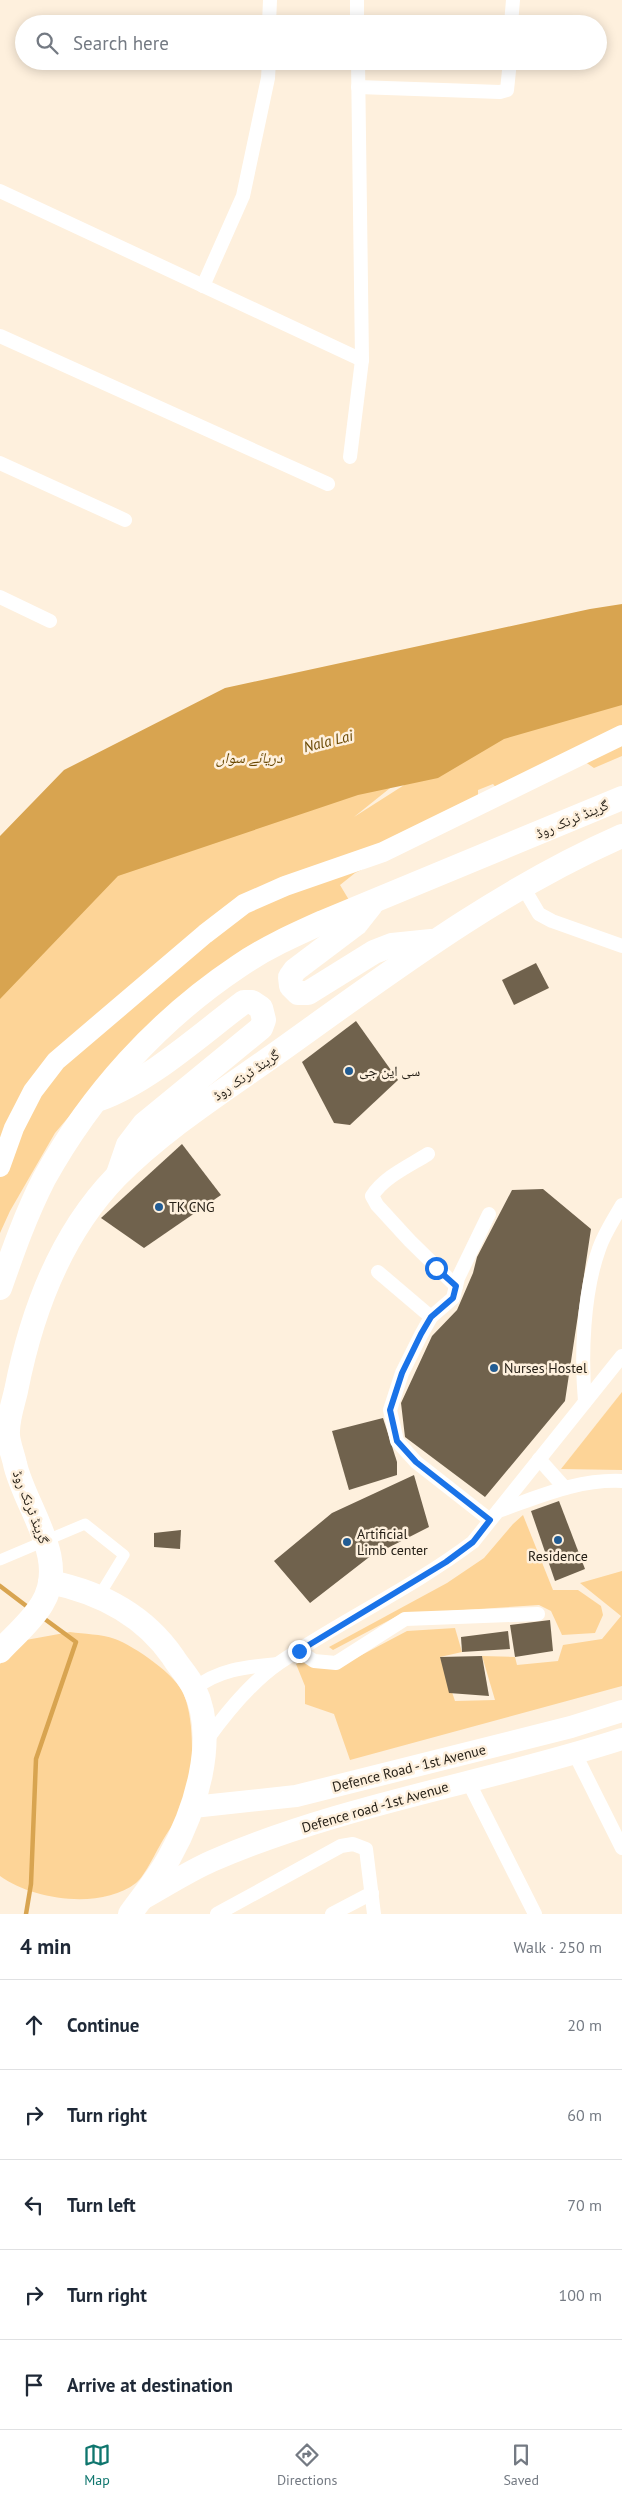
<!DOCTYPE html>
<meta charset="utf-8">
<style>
body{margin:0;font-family:"PT Sans","Noto Naskh Arabic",sans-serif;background:#f6f6f7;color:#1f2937}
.stop{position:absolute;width:15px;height:15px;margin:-11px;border:4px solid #1a73e8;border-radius:50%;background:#fff}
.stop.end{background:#1a73e8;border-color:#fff;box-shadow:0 1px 5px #0008}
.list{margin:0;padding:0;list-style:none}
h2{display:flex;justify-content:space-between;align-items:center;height:65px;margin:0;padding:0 20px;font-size:21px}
h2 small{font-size:16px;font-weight:400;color:#747a83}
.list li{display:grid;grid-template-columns:32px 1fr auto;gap:15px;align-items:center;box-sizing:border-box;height:90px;padding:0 20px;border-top:1px solid #e0e1e3}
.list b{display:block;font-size:19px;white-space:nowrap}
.list em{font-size:16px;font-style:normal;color:#747a83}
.icon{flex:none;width:28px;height:28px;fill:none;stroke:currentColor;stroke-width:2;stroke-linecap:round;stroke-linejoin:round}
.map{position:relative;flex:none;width:622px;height:1914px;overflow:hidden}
.search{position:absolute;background:#fff;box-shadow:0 2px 12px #0003;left:15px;right:15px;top:15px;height:55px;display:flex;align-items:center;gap:12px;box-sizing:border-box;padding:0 18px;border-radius:28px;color:#747a83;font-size:19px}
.sheet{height:515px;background:#fff}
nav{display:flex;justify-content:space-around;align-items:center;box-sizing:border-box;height:70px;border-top:1px solid #e0e1e3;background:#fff;font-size:14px;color:#747a83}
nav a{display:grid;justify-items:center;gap:2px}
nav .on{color:#0f766e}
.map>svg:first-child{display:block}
.green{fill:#fdd497}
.water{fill:#d8a450}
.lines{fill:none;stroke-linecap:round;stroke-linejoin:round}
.stream{stroke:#d8a450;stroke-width:4.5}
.building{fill:#70624d}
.pedestrian{stroke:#fff;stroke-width:11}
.minor{stroke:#fff;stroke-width:14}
.secondary{stroke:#fff;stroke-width:20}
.primary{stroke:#fff;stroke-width:22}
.trunk{stroke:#fff;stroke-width:24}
.route{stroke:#1a73e8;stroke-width:6}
.poi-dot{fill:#225c93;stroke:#fef0dd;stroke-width:2}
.labels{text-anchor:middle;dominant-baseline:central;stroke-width:5;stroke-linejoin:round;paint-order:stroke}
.street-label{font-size:14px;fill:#272118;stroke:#fef0dd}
.poi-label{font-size:14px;fill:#272118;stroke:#fef0dd;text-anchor:start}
.water-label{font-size:15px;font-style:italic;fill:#694700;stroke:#fef0dd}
</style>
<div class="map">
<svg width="622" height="1914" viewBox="0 0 622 1914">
<rect width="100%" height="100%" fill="#fef0dd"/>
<g class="green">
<path d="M622,694V756L594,768L572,753L503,796L493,784L478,790V798L403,850L355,873L340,885L352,905L276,934L110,1068L55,1133L10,1211L0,1233V976L121,844L445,744L354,817L506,720Z"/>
<path d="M622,1392V1470L561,1469Z"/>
<path d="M523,1515L553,1590H578L601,1606L603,1615L595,1633L562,1635L551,1611L539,1605L401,1614L333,1650L329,1647L447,1583L484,1558L513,1524Z"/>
<path d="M622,1571V1686L350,1760L334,1714L305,1704V1686L296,1664L307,1660L337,1668L407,1631L455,1628L462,1652L440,1657L455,1701L495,1700L482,1656L515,1657L517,1665L558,1661L563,1645L602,1639L621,1616L580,1583Z"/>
<path d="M70,1632C84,1634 101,1634 115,1639C134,1646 177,1675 184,1695C195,1722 194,1775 185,1803C182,1814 172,1825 166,1835C158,1847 146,1875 136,1883C101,1910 33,1900 0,1876V1664L26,1640Z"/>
</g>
<path class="water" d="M622,604V705L504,739L438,778L358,795L118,876L0,999V836L64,770L225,688L590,609Z"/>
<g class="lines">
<g class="stream">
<path d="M0,1586L29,1608"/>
<path d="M26,1914L31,1884L36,1759L76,1642L42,1617"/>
</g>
</g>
<g class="building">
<path d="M536,963L549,988L514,1005L502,980Z"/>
<path d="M356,1021L398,1080L350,1125L334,1123L302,1062Z"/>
<path d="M182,1144L221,1195L144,1248L101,1218Z"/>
<path d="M543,1189L591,1229L565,1401L485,1497L405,1437L401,1403L432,1336L457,1310L473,1273L477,1257L512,1190Z"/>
<path d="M383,1418L397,1462V1475L349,1490L332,1431Z"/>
<path d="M414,1475L429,1527L368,1558L310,1603L274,1561L332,1513Z"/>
<path d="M559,1501L585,1569L555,1581L531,1511Z"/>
<path d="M181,1530L180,1549L154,1547V1533Z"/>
<path d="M550,1620L553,1651L515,1657L510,1625Z"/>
<path d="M508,1631L510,1649L462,1652L461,1637Z"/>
<path d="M482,1656L489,1696L449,1693L440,1657Z"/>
</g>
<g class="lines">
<path class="pedestrian" d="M0,1560L85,1524L124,1555L99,1596"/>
<g class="minor">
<path d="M357,0V24"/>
<path d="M269,24L270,0"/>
<path d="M511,24L513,0"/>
<path d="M358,87L500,92L507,90L510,61"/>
<path d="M0,191L362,360"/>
<path d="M203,286L243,196L268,78L269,61"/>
<path d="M0,336L328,484"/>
<path d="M350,457L362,360L358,61"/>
<path d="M0,463L125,520"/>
<path d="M0,597L50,621"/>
<path d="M522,885L539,914L552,921L622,946"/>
<path d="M428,1154C409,1166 384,1177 372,1196L377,1205L410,1241L456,1286"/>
<path d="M489,1214L458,1278L453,1298L431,1317L421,1335L402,1373L390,1410L397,1441L416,1462L490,1520"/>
<path d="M378,1272L431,1317"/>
<path d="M585,1402C581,1356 583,1293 599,1249C604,1234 614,1219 622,1205"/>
<path d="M539,1459L564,1487"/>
<path d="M498,1511C539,1497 577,1479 622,1481"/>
<path d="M299,1651L314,1661L336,1663L405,1619L538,1614"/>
<path d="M194,1689C219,1669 247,1667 277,1664"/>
<path d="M206,1741C226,1713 250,1683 279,1663C342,1620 412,1588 473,1542L622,1356"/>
<path d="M575,1754L622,1848"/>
<path d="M468,1781L535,1914"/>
<path d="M217,1914L341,1846L353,1844L366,1849L374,1914"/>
<path d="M332,1914L372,1893"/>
</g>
<path class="secondary" d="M0,1167L14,1128L33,1091L56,1061L205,934L244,904L285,886L383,852L622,735"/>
<g class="primary">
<path d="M193,1807L296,1796L571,1727L622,1711"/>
<path d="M139,1901C163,1888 187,1872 212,1861C343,1804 486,1783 622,1739"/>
</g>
<g class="trunk">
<path d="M371,905L356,924L295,970L290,977L291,986L298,993H308L374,952L392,945L431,941"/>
<path d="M100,1099C150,1081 201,1034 244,1002H252L261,1008L264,1020L261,1028L144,1124L128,1145L118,1174"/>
<path d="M0,1288C13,1251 26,1214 44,1179C91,1094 158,1020 239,966C265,948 294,935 323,922L622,798"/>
<path d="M50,1582C99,1592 144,1615 173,1657C179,1667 189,1677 194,1688C219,1739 195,1812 169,1858C158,1878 143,1896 130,1914"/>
<path d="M0,1651C14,1636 31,1622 42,1604C70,1559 25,1508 15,1464C13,1454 7,1441 8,1431C8,1418 13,1404 16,1391C31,1314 60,1235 116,1177C164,1128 228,1088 284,1048C393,970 499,890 622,836"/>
</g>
</g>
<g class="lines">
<path class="route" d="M299,1651L446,1562L473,1542L490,1520L416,1462L397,1441L390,1410L402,1373L421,1334L431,1317L453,1298L456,1286L436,1268"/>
</g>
<g class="poi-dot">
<circle cx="349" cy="1071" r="5"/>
<circle cx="159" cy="1207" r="5"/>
<circle cx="494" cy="1368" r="5"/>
<circle cx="558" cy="1540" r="5"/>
<circle cx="347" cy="1542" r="5"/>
</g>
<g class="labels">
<g class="street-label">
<text transform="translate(572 819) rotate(-23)">گرینڈ ٹرنک روڈ</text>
<text transform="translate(246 1075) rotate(-35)">گرینڈ ٹرنک روڈ</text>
<text transform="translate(31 1507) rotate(69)">گرینڈ ٹرنک روڈ</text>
<text transform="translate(409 1768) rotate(-14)">Defence Road - 1st Avenue</text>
<text transform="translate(375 1807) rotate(-16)">Defence road -1st Avenue</text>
</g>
<g class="poi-label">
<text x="359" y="1071">سی این جی</text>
<text x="169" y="1207">TK CNG</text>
<text x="504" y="1368">Nurses Hostel</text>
<text x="357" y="1534">Artificial<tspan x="357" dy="16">Limb center</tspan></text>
<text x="558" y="1556" text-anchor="middle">Residence</text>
</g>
<g class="water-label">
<text transform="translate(328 741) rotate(-14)">Nala Lai</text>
<text x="249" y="757">دریائے سواں</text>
</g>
</g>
</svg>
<div class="stop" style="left:436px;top:1268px"></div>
<div class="stop end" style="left:299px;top:1651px"></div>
<div class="search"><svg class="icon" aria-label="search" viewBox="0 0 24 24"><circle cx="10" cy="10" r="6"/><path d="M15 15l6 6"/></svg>Search here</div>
</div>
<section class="sheet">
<h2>4 min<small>Walk · 250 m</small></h2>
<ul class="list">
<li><svg class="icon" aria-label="ahead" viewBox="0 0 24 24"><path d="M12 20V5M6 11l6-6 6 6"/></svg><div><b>Continue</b></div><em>20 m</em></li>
<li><svg class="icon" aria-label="right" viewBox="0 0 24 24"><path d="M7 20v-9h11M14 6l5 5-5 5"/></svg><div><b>Turn right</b></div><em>60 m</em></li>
<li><svg class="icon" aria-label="left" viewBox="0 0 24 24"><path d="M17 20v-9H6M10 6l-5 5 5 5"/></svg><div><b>Turn left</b></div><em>70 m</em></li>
<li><svg class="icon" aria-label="right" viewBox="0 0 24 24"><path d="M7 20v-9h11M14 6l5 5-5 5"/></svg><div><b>Turn right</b></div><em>100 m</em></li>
<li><svg class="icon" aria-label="arrive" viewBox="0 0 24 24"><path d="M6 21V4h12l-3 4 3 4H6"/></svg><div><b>Arrive at destination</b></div></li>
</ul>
</section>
<nav>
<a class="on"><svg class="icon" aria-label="map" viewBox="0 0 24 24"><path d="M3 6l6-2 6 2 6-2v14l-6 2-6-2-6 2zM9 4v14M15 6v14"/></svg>Map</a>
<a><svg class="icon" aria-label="directions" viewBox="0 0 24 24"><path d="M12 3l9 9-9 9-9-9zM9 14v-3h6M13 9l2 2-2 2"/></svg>Directions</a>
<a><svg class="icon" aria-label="saved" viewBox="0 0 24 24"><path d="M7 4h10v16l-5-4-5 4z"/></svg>Saved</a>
</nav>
